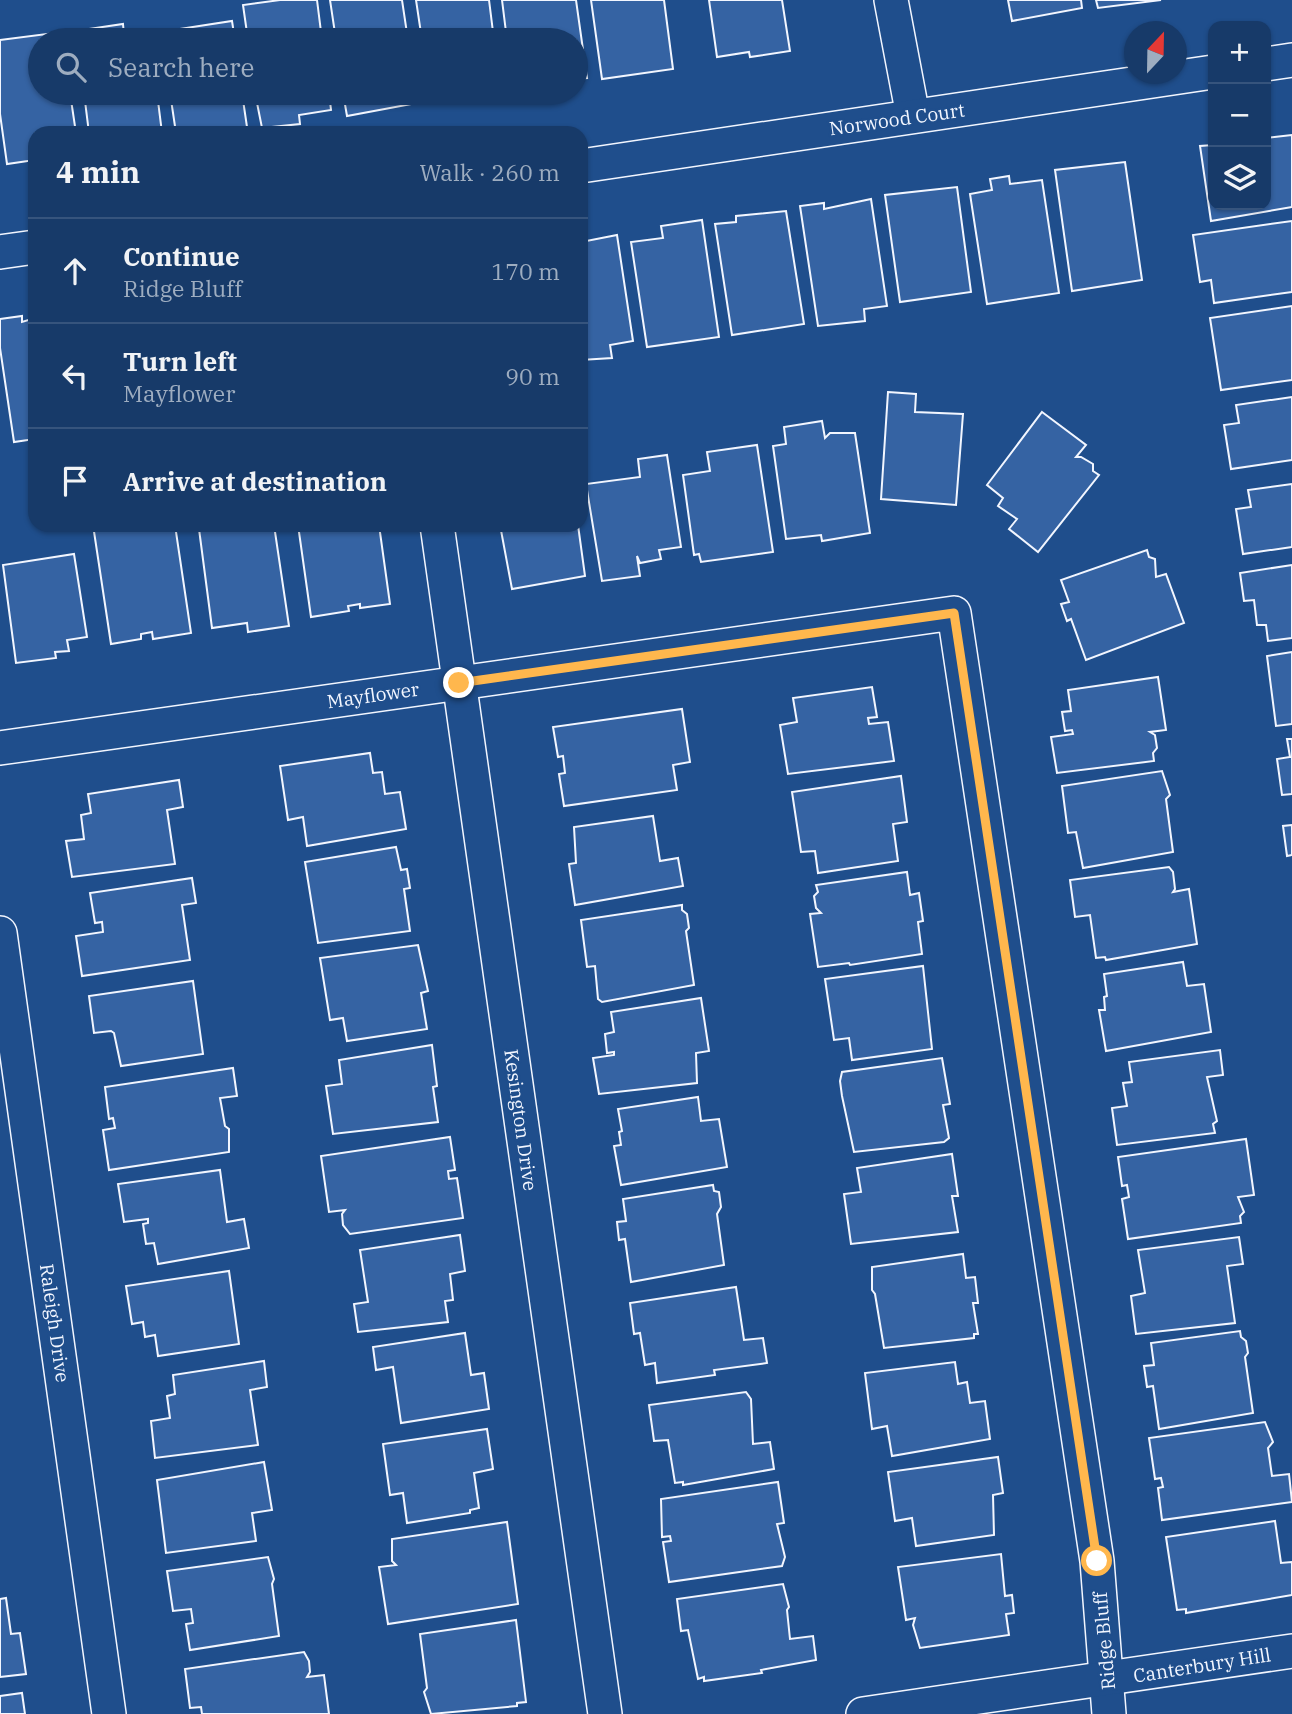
<!DOCTYPE html>
<meta charset="utf-8">
<style>
body{margin:0;font-family:"IBM Plex Serif",serif;background:#244571;color:#f1f3f6}
.controls{position:absolute;right:21px;top:21px;display:grid;overflow:hidden;border-radius:14px;box-shadow:0 2px 5px #0004}
.controls button{width:63px;height:63px;display:grid;place-items:center;padding:0;border:0;border-bottom:2px solid #36547d;background:#173a69;color:#f1f3f6;font:35px sans-serif}
.compass{position:absolute;left:1124px;top:21px;width:63px;height:63px;border-radius:50%;background:#173a69;box-shadow:0 2px 5px #0004;rotate:22deg}
.stop{position:absolute;width:21px;height:21px;margin:-16px;border:5px solid #ffb74d;border-radius:50%;background:#fff}
.stop.end{background:#ffb74d;border-color:#fff;box-shadow:0 2px 7px #0008}
.list{margin:0;padding:0;list-style:none}
h2{display:flex;justify-content:space-between;align-items:center;height:91px;margin:0;padding:0 28px;font-size:30px}
h2 small{font-size:23px;font-weight:400;color:#9eadc0}
.list li{display:grid;grid-template-columns:46px 1fr auto;gap:21px;align-items:center;box-sizing:border-box;height:105px;padding:0 28px;border-top:2px solid #36547d}
.list b{display:block;font-size:26px;white-space:nowrap}
.list p{margin:0;font-size:23px;white-space:nowrap;color:#9eadc0}
.list em{font-size:23px;font-style:normal;color:#9eadc0}
.icon{flex:none;width:38px;height:38px;fill:none;stroke:currentColor;stroke-width:2;stroke-linecap:round;stroke-linejoin:round}
.map{position:relative;flex:none;width:1292px;height:1714px;overflow:hidden}
.search{position:absolute;background:#173a69;box-shadow:0 2px 5px #0004;left:28px;top:28px;width:560px;height:77px;display:flex;align-items:center;gap:18px;box-sizing:border-box;padding:0 24px;border-radius:38px;color:#9eadc0;font-size:26px}
.panel{position:absolute;background:#173a69;box-shadow:0 2px 5px #0004;left:28px;top:126px;width:560px;height:406px;border-radius:21px}
.map>svg:first-child{display:block}
.building{fill:#3563a3;stroke:#f2f6ff;stroke-width:2}
.lines{fill:none;stroke-linecap:round;stroke-linejoin:round}
.street-casing{stroke:#f2f6ff;stroke-width:36}
.street{stroke:#1f4e8c;stroke-width:33}
.route{stroke:#ffb74d;stroke-width:9}
.labels{text-anchor:middle;dominant-baseline:central;stroke-width:5;stroke-linejoin:round;paint-order:stroke}
.street-label{font-size:19px;fill:#f2f6ff;stroke:#1f4e8c}
</style>
<div class="map">
<svg width="1292" height="1714" viewBox="0 0 1292 1714">
<rect width="100%" height="100%" fill="#1f4e8c"/>
<g class="building">
<path d="M280,0H317L322,40H248L243,5Z"/>
<path d="M330,0H402L408,40H336Z"/>
<path d="M416,0H489L494,40H422Z"/>
<path d="M502,0H576L587,78L576,79V40H507Z"/>
<path d="M591,0H664L673,69L602,79Z"/>
<path d="M709,0H782L790,51L750,57L749,52L717,57Z"/>
<path d="M1008,0H1081L1082,8L1012,21Z"/>
<path d="M1096,0H1161L1098,8Z"/>
<path d="M232,21L235,40H162L160,32Z"/>
<path d="M123,24L124,35L148,32L149,40H76L75,31Z"/>
<path d="M62,32L63,40H40V93H70L76,133H35V160L7,164L0,114V40Z"/>
<path d="M84,93H157L162,133H89Z"/>
<path d="M170,93H242L247,127L214,133H176Z"/>
<path d="M255,93H329L331,110L299,115L300,124L262,128Z"/>
<path d="M343,93H416L417,103L347,116Z"/>
<path d="M429,93H469L470,99L431,102Z"/>
<path d="M1292,135V207L1211,221L1200,146L1213,145V205H1266V138Z"/>
<path d="M1125,162L1142,280L1072,291L1055,170Z"/>
<path d="M1009,176L1010,184L1042,180L1059,293L987,304L970,194L992,190L990,179Z"/>
<path d="M957,187L971,292L900,302L885,195Z"/>
<path d="M871,199L887,306L864,309L865,321L818,326L800,206L824,203V209Z"/>
<path d="M786,211L804,324L732,335L715,224L736,222V216Z"/>
<path d="M702,220L719,337L647,347L631,242L663,238L661,226Z"/>
<path d="M1292,221V292L1214,303L1211,280L1200,282L1193,235Z"/>
<path d="M617,235L633,341L610,345L612,358L581,360V242Z"/>
<path d="M1292,306V380L1221,390L1210,318Z"/>
<path d="M22,316V322L35,318V439L14,442L0,348V319Z"/>
<path d="M888,392L916,394L915,412L963,414L956,505L881,499Z"/>
<path d="M1292,397V460L1231,469L1224,425L1239,423L1236,405Z"/>
<path d="M1042,412L1086,445L1076,457H1081L1093,464V471L1099,475L1038,552L1009,529L1017,519L998,506L1003,498L987,485Z"/>
<path d="M822,421L825,438L830,433H855L870,533L822,541L821,535L786,539L773,446L786,444L784,427Z"/>
<path d="M757,445L773,552L701,562L699,554L694,555L683,475L710,471L707,452Z"/>
<path d="M667,455L681,547L659,550L661,559L640,563L637,556L640,576L602,581L586,484L640,477L638,459Z"/>
<path d="M1292,484V547L1243,554L1236,509L1251,507L1248,490Z"/>
<path d="M93,525H120V529L175,525L191,633L153,639L152,632L141,634V639L111,644Z"/>
<path d="M226,525H274L289,626L248,632L247,623L212,628L199,529Z"/>
<path d="M298,525H379L390,604L360,608V604L348,606L349,611L311,617Z"/>
<path d="M500,525H578L585,576L512,589Z"/>
<path d="M1147,550L1149,557L1155,559L1156,577L1166,574L1184,623L1086,660L1071,619L1067,621L1061,604L1069,602L1061,580Z"/>
<path d="M74,554L87,637L67,640L69,651L55,652L56,658L16,663L3,565Z"/>
<path d="M1292,565V638L1268,641L1266,625H1257L1254,600L1244,601L1240,573Z"/>
<path d="M1292,652V724L1276,726L1267,656Z"/>
<path d="M1158,677L1166,730L1150,732L1155,735L1157,748L1153,753L1154,761L1057,773L1051,737L1073,734L1072,730L1065,731L1062,712L1071,711L1068,690Z"/>
<path d="M872,687L877,717L868,718L869,724L888,722L894,761L788,774L780,725L797,722L793,698Z"/>
<path d="M682,709L690,762L673,765L677,790L564,806L559,774L565,773L563,756L558,757L553,727Z"/>
<path d="M1287,739H1292V794L1282,795L1277,759L1290,757Z"/>
<path d="M370,753L373,773L382,772L385,794L400,792L406,829L307,846L303,817L288,820L280,766Z"/>
<path d="M1162,771L1170,795L1166,799L1173,852L1083,868L1076,832L1068,833L1062,786Z"/>
<path d="M901,776L907,822L893,824L898,861L818,873L815,851L801,852L792,792Z"/>
<path d="M179,780L183,807L167,810L175,864L72,877L66,841L84,839L81,815L91,813L88,794Z"/>
<path d="M653,816L660,861L678,858L683,886L575,905L569,864L576,863L574,827Z"/>
<path d="M1292,825V855L1287,856L1283,826Z"/>
<path d="M396,847L401,870L407,869L410,888L404,889L410,931L318,943L305,862Z"/>
<path d="M1169,867L1173,872L1175,889L1173,892L1189,889L1197,944L1106,960L1105,957L1096,958L1090,915L1075,917L1070,880Z"/>
<path d="M907,872L910,895L919,893L923,921L918,922L922,954L850,965L849,963L818,967L810,914L821,913L816,908L814,896L818,892L816,885Z"/>
<path d="M192,878L196,903L182,905L190,960L82,976L76,936L103,932L102,922L95,923L90,893Z"/>
<path d="M682,905V910L687,914L689,928L686,931L694,985L602,1002L598,999L595,966L587,967L581,920Z"/>
<path d="M418,945L428,991L421,993L427,1029L347,1041L343,1018L330,1020L320,958Z"/>
<path d="M1183,962L1187,986L1204,984L1211,1032L1106,1051L1099,1010H1105L1104,997L1107,996L1104,974Z"/>
<path d="M923,966L932,1049L852,1060L849,1038L834,1040L825,979Z"/>
<path d="M193,981L203,1054L121,1066L114,1033L111,1031L94,1033L89,996Z"/>
<path d="M701,998L709,1051L696,1053L697,1083L599,1094L593,1058L614,1055V1052L607,1053L605,1034L614,1032L611,1012Z"/>
<path d="M432,1045L437,1086L433,1087L438,1122L333,1134L326,1086L342,1084L339,1060Z"/>
<path d="M1220,1050L1223,1075L1207,1077L1217,1121L1213,1124L1215,1133L1117,1145L1112,1108L1127,1106L1123,1083L1132,1082L1129,1062Z"/>
<path d="M942,1058L950,1104L943,1105L949,1138L944,1142L854,1152L842,1096L840,1081L842,1072Z"/>
<path d="M233,1068L237,1096L220,1098L225,1126L229,1129V1152L109,1170L103,1130L115,1128L113,1118L109,1119L105,1087Z"/>
<path d="M698,1097L701,1121L719,1119L727,1167L621,1185L614,1146L621,1145L619,1132L622,1131L618,1109Z"/>
<path d="M450,1137L455,1170L448,1171L449,1179L457,1178L463,1218L350,1234L343,1225L342,1214L345,1210L329,1212L321,1156Z"/>
<path d="M1246,1139L1254,1195L1238,1197L1244,1212L1240,1216L1241,1223L1128,1239L1122,1199L1129,1197L1127,1185L1122,1186L1118,1157Z"/>
<path d="M952,1154L958,1196H952L958,1232L851,1244L844,1194L861,1192L857,1168Z"/>
<path d="M220,1170L227,1222L244,1219L249,1248L158,1264L154,1243L146,1244L143,1224L148,1223V1219L124,1222L118,1184Z"/>
<path d="M713,1185L714,1191L719,1192L721,1207L717,1214L724,1265L631,1282L625,1239L619,1240L617,1222L626,1221L623,1199Z"/>
<path d="M460,1235L465,1271L450,1274L453,1300L445,1301L448,1322L358,1332L354,1304L368,1302L360,1250Z"/>
<path d="M1239,1237L1243,1264L1227,1266L1235,1323L1136,1334L1131,1296L1145,1293L1138,1250Z"/>
<path d="M963,1254L966,1278L975,1277L978,1303H973L978,1334H974V1338L884,1348L875,1294L872,1290V1267Z"/>
<path d="M229,1271L239,1344L158,1356L155,1335L145,1337L143,1322L132,1324L126,1286Z"/>
<path d="M736,1287L744,1340L763,1338L767,1363L714,1370L715,1375L657,1383L655,1363L645,1365L640,1333L634,1334L630,1303Z"/>
<path d="M1240,1331L1241,1337L1246,1341L1248,1353L1245,1357L1253,1413L1159,1429L1153,1386L1147,1387L1144,1366L1154,1365L1151,1343Z"/>
<path d="M465,1333L471,1375L484,1373L489,1409L401,1423L393,1367L376,1370L373,1347Z"/>
<path d="M264,1361L267,1387L250,1390L258,1445L155,1458L151,1421L170,1418L167,1396L175,1394L173,1375Z"/>
<path d="M955,1362L958,1384L967,1382L970,1403L985,1401L990,1439L892,1456L887,1426L872,1429L865,1373Z"/>
<path d="M746,1392L751,1399L753,1444L770,1442L774,1469L683,1485V1482L675,1483L668,1440L654,1441L649,1405Z"/>
<path d="M1265,1422L1273,1442L1268,1448L1272,1476L1289,1474L1292,1502L1162,1520L1158,1488L1163,1487L1161,1478L1155,1479L1149,1438Z"/>
<path d="M487,1429L493,1469L474,1473L479,1508L470,1510V1513L407,1523L403,1493L390,1495L383,1444Z"/>
<path d="M998,1457L1003,1493L993,1495L994,1535L916,1546L912,1518L895,1521L888,1472Z"/>
<path d="M264,1462L272,1510L252,1513L256,1541L166,1553L157,1480Z"/>
<path d="M778,1482L784,1523L777,1524L785,1557L782,1566L669,1582L663,1542L671,1541L670,1536L662,1537L661,1499Z"/>
<path d="M1275,1521L1281,1563L1292,1562V1595L1186,1613V1609L1177,1610L1166,1537Z"/>
<path d="M507,1522L518,1604L388,1624L379,1567L396,1565L392,1561V1539Z"/>
<path d="M1001,1554L1005,1596L1012,1595L1014,1613L1006,1614L1009,1635L920,1648L913,1625L915,1618L906,1620L898,1567Z"/>
<path d="M268,1557L274,1579L272,1584L279,1636L190,1650L186,1624L193,1623L191,1609L173,1611L167,1571Z"/>
<path d="M783,1584L789,1607L787,1610L790,1639L813,1636L816,1660L761,1670L762,1673L704,1681V1677L698,1679L688,1630L681,1631L677,1599Z"/>
<path d="M6,1598L11,1634L20,1633L26,1674L0,1677V1599Z"/>
<path d="M516,1620L526,1702L517,1703V1706L431,1714L424,1692L427,1688L420,1634Z"/>
<path d="M304,1652L309,1661L310,1672L307,1677L324,1675L329,1714H202L201,1707L190,1708L185,1669Z"/>
<path d="M22,1693L25,1714H0V1696Z"/>
</g>
<g class="lines">
<g class="street-casing">
<g id="street">
<path d="M891,0L913,116"/>
<path d="M1266,64L1292,60"/>
<path d="M581,166L1213,72"/>
<path d="M0,252L35,247"/>
<path d="M437,525L605,1714"/>
<path d="M0,748L954,613L1097,1561L1109,1714"/>
<path d="M0,933L109,1714"/>
<path d="M863,1714L1292,1651"/>
</g>
</g>
<use href="#street" class="street"/>
</g>
<g class="lines">
<path class="route" d="M459,683L954,613L1097,1561"/>
</g>
<g class="labels">
<g class="street-label">
<text transform="translate(897 119) rotate(-8)">Norwood Court</text>
<text transform="translate(373 695) rotate(-8)">Mayflower</text>
<text transform="translate(521 1120) rotate(82)">Kesington Drive</text>
<text transform="translate(55 1323) rotate(82)">Raleigh Drive</text>
<text transform="translate(1104 1641) rotate(-95)">Ridge Bluff</text>
<text transform="translate(1202 1665) rotate(-9)">Canterbury Hill</text>
</g>
</g>
</svg>
<div class="controls">
<button>+</button>
<button>−</button>
<button><svg class="icon" aria-label="layers" viewBox="0 0 24 24"><path d="M12 4l9 5-9 5-9-5zM3 14l9 5 9-5"/></svg></button>
</div>
<svg class="compass" viewBox="-18 -18 36 36"><path d="M0-13l5 13h-10z" fill="#e53935"/><path d="M0 13l5-13h-10z" fill="#9eadc0"/></svg>
<div class="stop" style="left:1097px;top:1561px"></div>
<div class="stop end" style="left:459px;top:683px"></div>
<div class="search"><svg class="icon" aria-label="search" viewBox="0 0 24 24"><circle cx="10" cy="10" r="6"/><path d="M15 15l6 6"/></svg>Search here</div>
<section class="panel">
<h2>4 min<small>Walk · 260 m</small></h2>
<ul class="list">
<li><svg class="icon" aria-label="ahead" viewBox="0 0 24 24"><path d="M12 20V5M6 11l6-6 6 6"/></svg><div><b>Continue</b><p>Ridge Bluff</p></div><em>170 m</em></li>
<li><svg class="icon" aria-label="left" viewBox="0 0 24 24"><path d="M17 20v-9H6M10 6l-5 5 5 5"/></svg><div><b>Turn left</b><p>Mayflower</p></div><em>90 m</em></li>
<li><svg class="icon" aria-label="arrive" viewBox="0 0 24 24"><path d="M6 21V4h12l-3 4 3 4H6"/></svg><div><b>Arrive at destination</b></div></li>
</ul>
</section>
</div>
